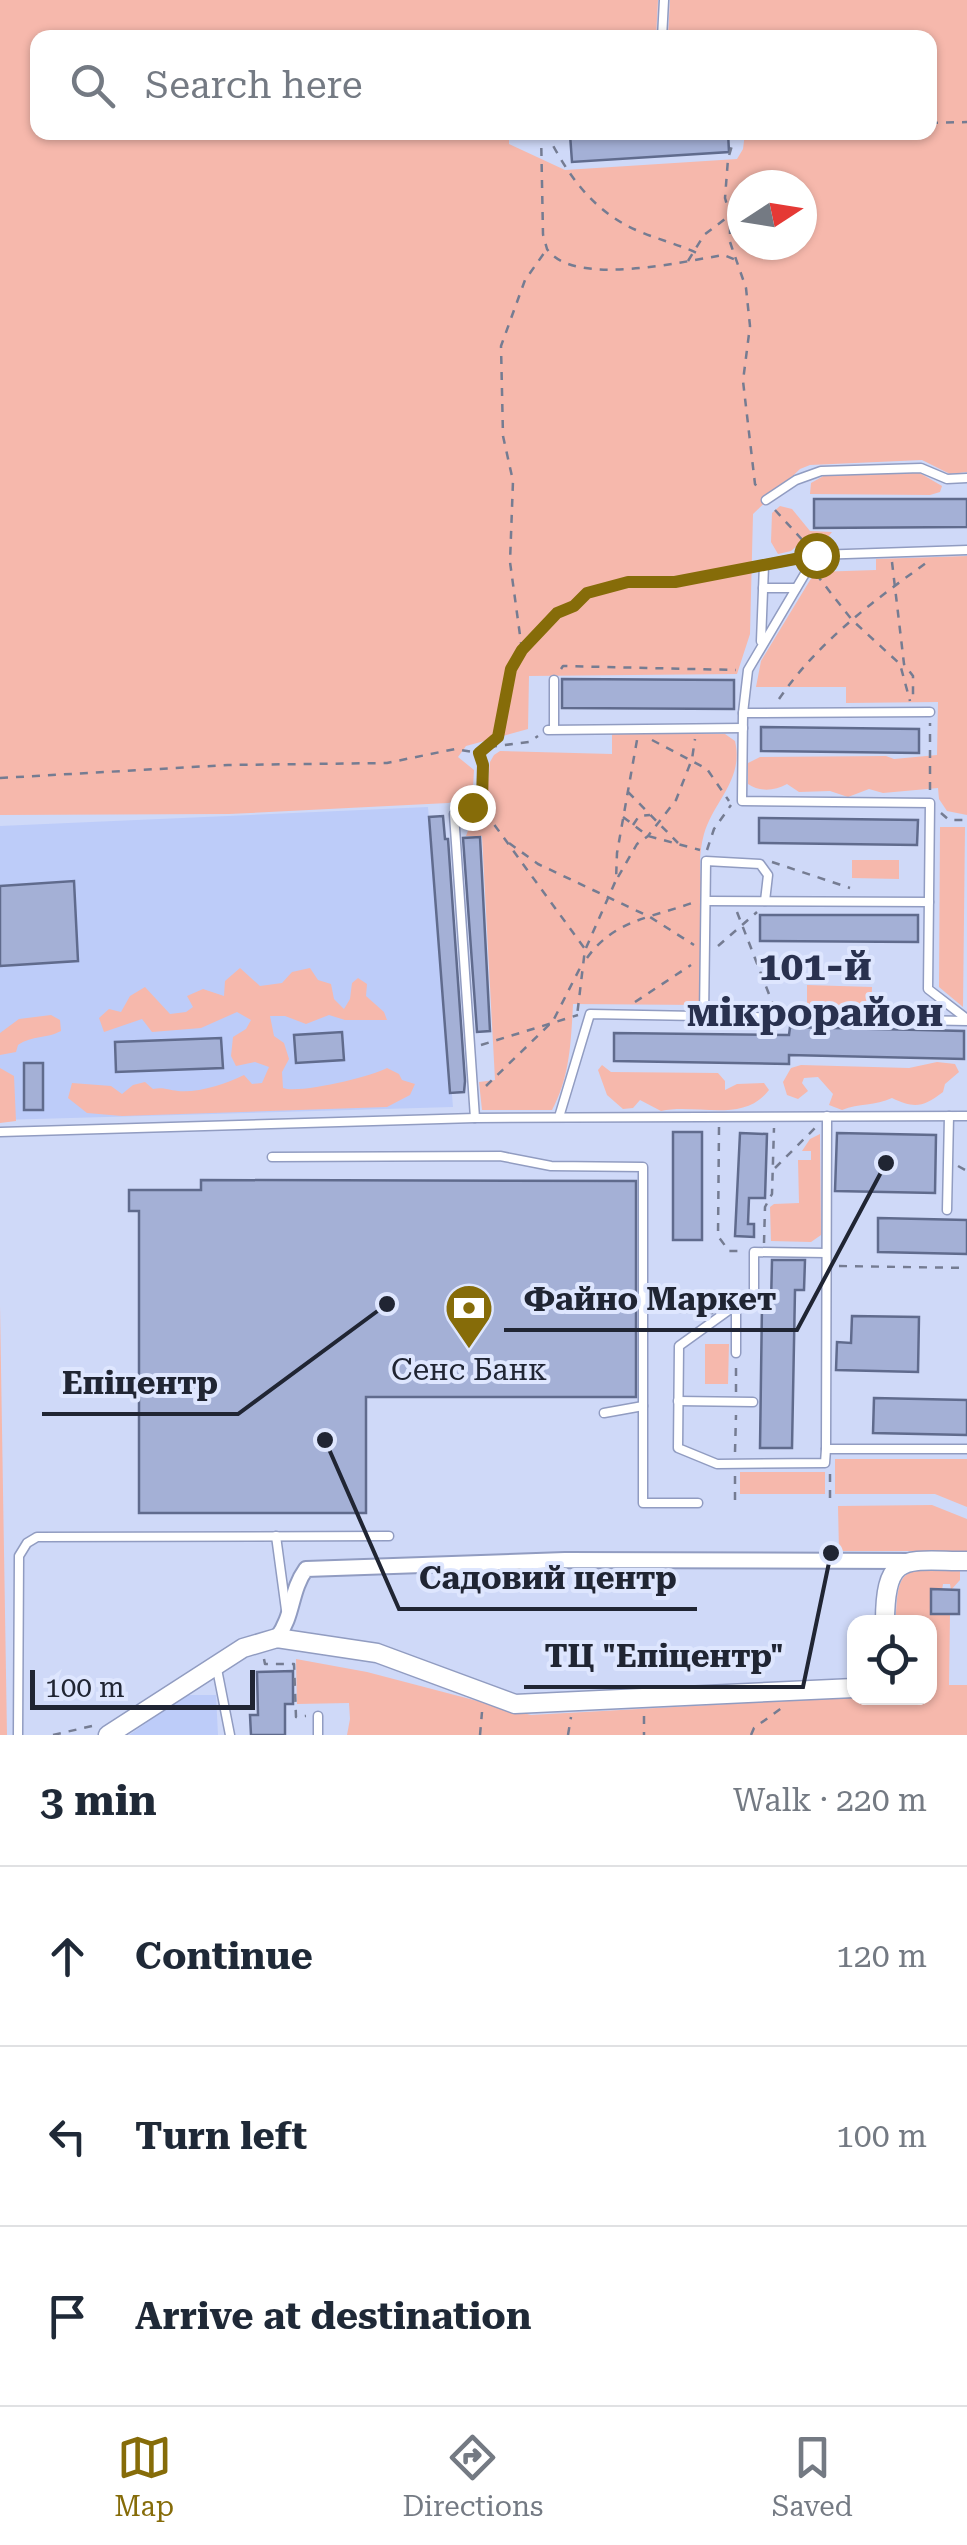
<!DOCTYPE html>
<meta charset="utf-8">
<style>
body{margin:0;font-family:"Roboto Serif",serif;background:#f2f2f3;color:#1f2937}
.controls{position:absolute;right:30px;bottom:30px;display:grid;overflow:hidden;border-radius:20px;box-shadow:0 2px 8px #0004}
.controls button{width:90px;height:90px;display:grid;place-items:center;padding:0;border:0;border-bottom:2px solid #e0e1e3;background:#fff;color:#1f2937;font:50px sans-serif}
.compass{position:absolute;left:727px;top:170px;width:90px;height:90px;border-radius:50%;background:#fff;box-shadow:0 2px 8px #0004;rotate:78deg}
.scale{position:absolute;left:30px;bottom:25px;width:225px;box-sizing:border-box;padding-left:10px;border:5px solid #202533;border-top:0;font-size:28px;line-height:35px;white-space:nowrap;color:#202533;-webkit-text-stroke:8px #dee6fe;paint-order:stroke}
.stop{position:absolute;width:30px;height:30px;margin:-22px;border:8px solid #866c09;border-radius:50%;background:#fff}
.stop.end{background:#866c09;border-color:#fff;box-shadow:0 2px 10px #0008}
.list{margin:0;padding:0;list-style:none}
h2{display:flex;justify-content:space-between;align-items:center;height:130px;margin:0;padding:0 40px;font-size:42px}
h2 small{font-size:32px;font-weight:400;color:#747a83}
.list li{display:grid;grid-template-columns:65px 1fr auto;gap:30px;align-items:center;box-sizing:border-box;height:180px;padding:0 40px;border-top:2px solid #e0e1e3}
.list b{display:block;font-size:38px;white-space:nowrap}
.list em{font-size:32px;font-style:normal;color:#747a83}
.icon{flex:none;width:55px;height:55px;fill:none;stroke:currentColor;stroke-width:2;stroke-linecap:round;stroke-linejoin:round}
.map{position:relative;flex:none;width:967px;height:1735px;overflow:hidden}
.search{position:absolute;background:#fff;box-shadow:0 2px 8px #0004;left:30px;right:30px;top:30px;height:110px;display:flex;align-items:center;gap:25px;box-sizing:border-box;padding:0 35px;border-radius:20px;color:#747a83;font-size:38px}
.sheet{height:670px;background:#fff}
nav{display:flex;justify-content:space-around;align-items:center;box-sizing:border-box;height:140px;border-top:2px solid #e0e1e3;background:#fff;font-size:28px;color:#747a83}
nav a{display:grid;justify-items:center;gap:5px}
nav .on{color:#866c09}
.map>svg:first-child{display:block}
.built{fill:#bdccf9}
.green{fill:#f6b8ac;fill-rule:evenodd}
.building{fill:#a4b0d6;stroke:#606b8d;stroke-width:2.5}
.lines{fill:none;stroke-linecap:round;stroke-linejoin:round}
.service-casing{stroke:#919cc1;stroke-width:11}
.minor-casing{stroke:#919cc1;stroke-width:18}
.tertiary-casing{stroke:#919cc1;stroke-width:21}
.path{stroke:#757c92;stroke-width:2.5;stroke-dasharray:8 8;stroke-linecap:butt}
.service{stroke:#fff;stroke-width:8}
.minor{stroke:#fff;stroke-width:14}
.tertiary{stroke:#fff;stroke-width:18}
.route{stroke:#866c09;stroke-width:12}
.labels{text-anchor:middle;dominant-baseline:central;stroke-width:8;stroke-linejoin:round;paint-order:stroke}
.poi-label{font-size:30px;fill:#202533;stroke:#dee6fe}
.district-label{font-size:40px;font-weight:bold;fill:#29314f;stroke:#dee6fe}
.leader{fill:none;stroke:#202533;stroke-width:4}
.callout-dot{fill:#202533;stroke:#dee6fe;stroke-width:4}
.callout-label{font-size:32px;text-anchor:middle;font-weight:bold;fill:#202533;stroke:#dee6fe;stroke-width:8;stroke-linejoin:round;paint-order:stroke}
</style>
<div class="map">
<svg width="967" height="1735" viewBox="0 0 967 1735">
<rect width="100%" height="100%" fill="#cfd9f8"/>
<g class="built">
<path d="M428,807L453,1107L0,1120V826Z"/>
<path d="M186,1695H216L218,1735H129Z"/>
</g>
<g class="green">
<path d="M0,0H658L656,37L38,38V132L509,133V144L565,170L737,159L743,149L745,133L930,132V38L668,37L670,0H967V472L950,474L922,460L810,465L800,469L753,514L750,634L737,674L529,676L528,729L466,746L458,757L474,770L473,788L464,800L448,803L229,814L0,815ZM742,185H802V245H742Z"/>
<path d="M918,472L942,486L940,492L930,495L810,494L811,483L827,474Z"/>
<path d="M780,506L792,509L810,531L832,532L823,543H800L791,551L778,554L771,542L772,513Z"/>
<path d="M967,556V815L947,811L939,799L938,788L883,793L869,789L848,797L830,791L799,792L787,784C774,791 760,792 748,784V763L760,757L886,756L894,759L937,755L938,702L846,703V687H756L761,661L815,572L876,570V559Z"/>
<path d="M612,734H725L735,741C744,780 714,800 704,834C697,859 701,879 703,903C705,937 701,971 700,1005L573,1004C571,1041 570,1077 552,1110H482L479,1082L495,1080L482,836H466L475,811L487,795L490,762L494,755L500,751L612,754Z"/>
<path d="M940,827H965L963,1007L939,987Z"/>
<path d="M852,860H899V879L852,878Z"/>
<path d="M240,968L260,986L282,983L292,972L310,968L318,980L331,984L334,999L344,1009L350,999L352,983L358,978L367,984L366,996L384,1012L387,1020H345L329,1015L306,1024L285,1016H270L274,1036L284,1043L289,1059L282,1072L283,1088C299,1094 371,1077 387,1068L399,1074L402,1080L415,1084L410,1095L387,1107L122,1116L87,1113L68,1098L72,1083L111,1086L122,1094L133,1085L145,1082L153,1089C163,1087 168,1090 178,1091C198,1093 226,1084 244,1075L252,1084L262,1083L269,1067L255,1062L236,1066L231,1056L233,1037L246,1029L251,1020L237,1012L201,1028L152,1032L142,1019L104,1032L99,1018L109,1009L121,1012L130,996L145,987L170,1014L186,1012L193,1007L187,996L203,989L224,996L225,981Z"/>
<path d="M807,985L872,987L871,1011L807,1009Z"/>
<path d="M51,1015L60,1020L61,1031C46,1039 33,1035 18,1045L16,1052L0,1055V1033L19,1019Z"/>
<path d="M937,1062L955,1064L959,1072L945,1084L943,1092C923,1107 915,1109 892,1098C875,1106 859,1103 842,1110L829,1105L833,1094L818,1077L804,1078L802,1083L808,1091L798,1099L787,1095L783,1082L791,1068L801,1065L909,1068Z"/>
<path d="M602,1065L611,1072L718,1073L725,1081V1090L737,1084L764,1083L769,1090C743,1124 696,1103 661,1111L640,1100L633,1108L623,1109L607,1095L598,1070Z"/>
<path d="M0,1068L14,1076L16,1121L0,1123Z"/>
<path d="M820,1134L821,1235L811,1242L771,1241L770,1207L774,1204L799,1203L798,1160H811V1151H802L810,1139Z"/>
<path d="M0,1306L7,1735H0Z"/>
<path d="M705,1344H729L728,1384H705Z"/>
<path d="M835,1459H967V1507L935,1494H835Z"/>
<rect x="740" y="1472" width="85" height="22"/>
<path d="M838,1506L932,1505L967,1519V1551H839Z"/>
<path d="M960,1569V1580L951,1590L950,1584H943L942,1590H931V1613L950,1614L949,1685H967V1735H347L350,1719L349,1703L297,1704L296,1659L367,1672L531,1715L854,1697L930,1698V1622H896C897,1563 905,1570 960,1569Z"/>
</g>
<g class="building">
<path d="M728,132L729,152L572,162L570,134Z"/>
<path d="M814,499H967V527L814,528Z"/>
<path d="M562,679L734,680V709L562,708Z"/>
<path d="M761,727L919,729V753L761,751Z"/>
<path d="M443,816L445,839H448L465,1081L464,1092L450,1093L429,817Z"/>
<path d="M759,818L918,820L917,845L759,843Z"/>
<path d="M480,837L490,1031L477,1032L463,838Z"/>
<path d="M74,881L78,961L0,966V886Z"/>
<path d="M760,915H918V942L760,941Z"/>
<path d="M790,1027L964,1031V1059L789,1055V1064L614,1061V1033L789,1035Z"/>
<path d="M342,1032L344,1060L296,1063L294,1035Z"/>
<path d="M221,1038L223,1068L116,1072L115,1042Z"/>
<rect x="24" y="1063" width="19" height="47"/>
<rect x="673" y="1132" width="29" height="108"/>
<path d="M740,1133L767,1134L765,1198H749L748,1224H754V1237L735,1236Z"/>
<path d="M837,1133L936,1135L935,1193L835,1191Z"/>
<path d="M201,1180L636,1181V1397H366V1513H139V1211H129V1190H201Z"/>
<path d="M878,1218L967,1220V1254L878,1252Z"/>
<path d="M772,1260H805L804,1290H795L792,1448H760L762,1304H771Z"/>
<path d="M682,1297L713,1300L712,1313L681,1312Z"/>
<path d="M852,1316L919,1317L918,1372L836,1370L837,1342L851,1343Z"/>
<path d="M874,1398L967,1400V1435L873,1433Z"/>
<path d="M931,1589L959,1590V1614H931Z"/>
<path d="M293,1671V1704H285V1735H251L250,1715H258L257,1672Z"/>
</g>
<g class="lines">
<g class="service-casing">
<g id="service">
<path d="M662,38L664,0"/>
<path d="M766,500L796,480L821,471L921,468L947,479L967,478"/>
<path d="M763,588H796"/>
<path d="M761,641L764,565L816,555"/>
<path d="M554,680V729"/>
<path d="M930,712L743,713L742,801L930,803L928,989L967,1019"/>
<path d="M743,713L748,670L816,555L967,550"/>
<path d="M548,730L743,728"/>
<path d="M708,901L929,902"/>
<path d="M704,1017L706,861L760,864L768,875L765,901"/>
<path d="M827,1116L826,1449H967"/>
<path d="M559,1117L590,1014L967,1021"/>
<path d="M475,1118L454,814L482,799"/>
<path d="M0,1132L475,1118L967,1116"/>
<path d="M272,1157L500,1156L551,1166L643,1167V1503H698"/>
<path d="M947,1210L949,1116"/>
<path d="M736,1305L679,1346L678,1448L717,1464L825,1463L826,1449"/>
<path d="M736,1353V1305L754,1293V1252L826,1253"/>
<path d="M678,1401L753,1402"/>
<path d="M604,1413L643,1406"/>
<path d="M276,1536L286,1610"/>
<path d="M217,1669L230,1735"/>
<path d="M318,1716V1735"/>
<path d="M18,1735L19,1556L27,1543L37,1537L389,1536"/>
</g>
</g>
<g class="minor-casing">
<path id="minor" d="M277,1638C294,1615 290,1591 306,1569L565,1560L910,1561"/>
</g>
<g class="tertiary-casing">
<g id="tertiary">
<path d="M885,1622C885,1550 906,1561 967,1561"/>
<path d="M108,1735L243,1648L277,1638L377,1653L515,1704L854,1688"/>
</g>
</g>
<g class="path">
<path d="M930,123L967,122"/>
<path d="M541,132L543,234C543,236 547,248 547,249C574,288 684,261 724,255L736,260"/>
<path d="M546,132C569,178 595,214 643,233C663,241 684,246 703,256"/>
<path d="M736,132L728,159L725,198L730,215V242L746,288L750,326L743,381L755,484L761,492"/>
<path d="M688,261L704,235L729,216"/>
<path d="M775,510L807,545"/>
<path d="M892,562L904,664L913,676V701"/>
<path d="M816,574L852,620L900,664L910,701"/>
<path d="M522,650L510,562L513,481L503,436L501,346L525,280L547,249"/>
<path d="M561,669L563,666L736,670"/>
<path d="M779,699C817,643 872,602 926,563"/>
<path d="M652,740L707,769L729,801"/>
<path d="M489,747L529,742L538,736"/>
<path d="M480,753L498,737L511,669L522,650L557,613L574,606L587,593L629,581L675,582L752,567"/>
<path d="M0,778L228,765L387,763L455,749L479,753L483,765L482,790"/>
<path d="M930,790V723"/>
<path d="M628,792L678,843"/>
<path d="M485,812L585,949L577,1016"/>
<path d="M941,813L949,820H967"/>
<path d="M623,817L648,836L700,850"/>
<path d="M633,825L639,816L650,815"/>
<path d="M509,843L538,864L650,917L694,945"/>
<path d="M707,850L714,829L731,805"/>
<path d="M772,862L850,888"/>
<path d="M618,877L637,844L648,836L676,800L692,759L695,739"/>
<path d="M737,912L774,1007"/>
<path d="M718,946L757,912"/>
<path d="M586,948L616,880L617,853L637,740"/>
<path d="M587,958C614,920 650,918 692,903"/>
<path d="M635,1002L691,965"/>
<path d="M481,1045L578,1015"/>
<path d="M486,1086L553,1021L582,964"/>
<path d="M719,1127L718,1236L729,1251H743"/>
<path d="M958,1166L967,1171"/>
<path d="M775,1168L815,1128"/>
<path d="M764,1243L765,1207L772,1194L774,1128"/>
<path d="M839,1266L967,1268"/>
<path d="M736,1392V1365"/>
<path d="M735,1452L736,1415"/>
<path d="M830,1474V1500"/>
<path d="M735,1500V1475"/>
<path d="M264,1659L265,1664H294L296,1717L306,1716"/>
<path d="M644,1716V1735"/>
<path d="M53,1735L92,1726"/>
<path d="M480,1735L482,1712"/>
<path d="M568,1735L571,1717"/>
<path d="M751,1735L754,1728L783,1707"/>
</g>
<use href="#service" class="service"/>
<use href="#minor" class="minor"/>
<use href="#tertiary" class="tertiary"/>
</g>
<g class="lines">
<path class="route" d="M472,807L482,799L483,765L479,753L498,737L511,669L522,650L557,613L574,606L587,593L628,582H675L816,555"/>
</g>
<defs>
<g id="bank-pin" transform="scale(2.5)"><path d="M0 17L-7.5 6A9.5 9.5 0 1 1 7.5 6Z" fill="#866c09" stroke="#dee6fe"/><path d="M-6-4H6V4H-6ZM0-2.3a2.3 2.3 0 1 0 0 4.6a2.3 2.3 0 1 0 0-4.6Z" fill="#fff"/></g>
</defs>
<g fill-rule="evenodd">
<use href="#bank-pin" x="469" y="1308"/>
</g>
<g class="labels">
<g class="poi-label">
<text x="469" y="1369">Сенс Банк</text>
</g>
<g class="district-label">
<text x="815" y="966">101-й<tspan x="815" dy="46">мікрорайон</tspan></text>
</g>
</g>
<path class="leader" d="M886 1163L797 1330H504M387 1304L238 1414H42M325 1440L399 1609H697M831 1553L803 1687H524"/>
<g class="callout-dot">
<circle cx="886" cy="1163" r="10"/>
<circle cx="387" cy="1304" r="10"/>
<circle cx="325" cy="1440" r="10"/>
<circle cx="831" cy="1553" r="10"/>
</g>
<g class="callout-label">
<text x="650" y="1310">Файно Маркет</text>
<text x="140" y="1394">Епіцентр</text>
<text x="548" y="1589">Садовий центр</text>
<text x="664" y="1667">ТЦ "Епіцентр"</text>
</g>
</svg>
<div class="controls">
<button><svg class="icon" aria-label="locate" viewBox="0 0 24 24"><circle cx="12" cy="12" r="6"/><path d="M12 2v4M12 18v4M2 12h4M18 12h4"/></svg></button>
</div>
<svg class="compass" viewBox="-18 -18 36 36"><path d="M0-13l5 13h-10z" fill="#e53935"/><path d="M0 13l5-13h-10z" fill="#747a83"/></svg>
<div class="scale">100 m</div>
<div class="stop" style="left:816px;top:555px"></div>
<div class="stop end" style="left:472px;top:807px"></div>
<div class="search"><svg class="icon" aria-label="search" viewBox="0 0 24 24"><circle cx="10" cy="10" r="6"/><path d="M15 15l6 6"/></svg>Search here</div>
</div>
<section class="sheet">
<h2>3 min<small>Walk · 220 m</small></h2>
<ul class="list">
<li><svg class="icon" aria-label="ahead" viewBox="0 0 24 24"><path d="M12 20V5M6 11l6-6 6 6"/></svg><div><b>Continue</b></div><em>120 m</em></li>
<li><svg class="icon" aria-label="left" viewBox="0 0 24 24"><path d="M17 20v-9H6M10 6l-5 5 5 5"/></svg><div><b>Turn left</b></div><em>100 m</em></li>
<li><svg class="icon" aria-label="arrive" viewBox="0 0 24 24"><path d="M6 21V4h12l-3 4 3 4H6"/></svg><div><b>Arrive at destination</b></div></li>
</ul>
</section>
<nav>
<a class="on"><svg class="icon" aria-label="map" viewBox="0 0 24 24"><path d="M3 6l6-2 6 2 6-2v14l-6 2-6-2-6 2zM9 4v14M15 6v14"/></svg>Map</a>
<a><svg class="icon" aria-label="directions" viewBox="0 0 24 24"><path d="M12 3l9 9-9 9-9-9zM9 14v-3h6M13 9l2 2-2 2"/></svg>Directions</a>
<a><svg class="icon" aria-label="saved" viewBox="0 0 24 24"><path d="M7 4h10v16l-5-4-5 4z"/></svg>Saved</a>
</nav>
